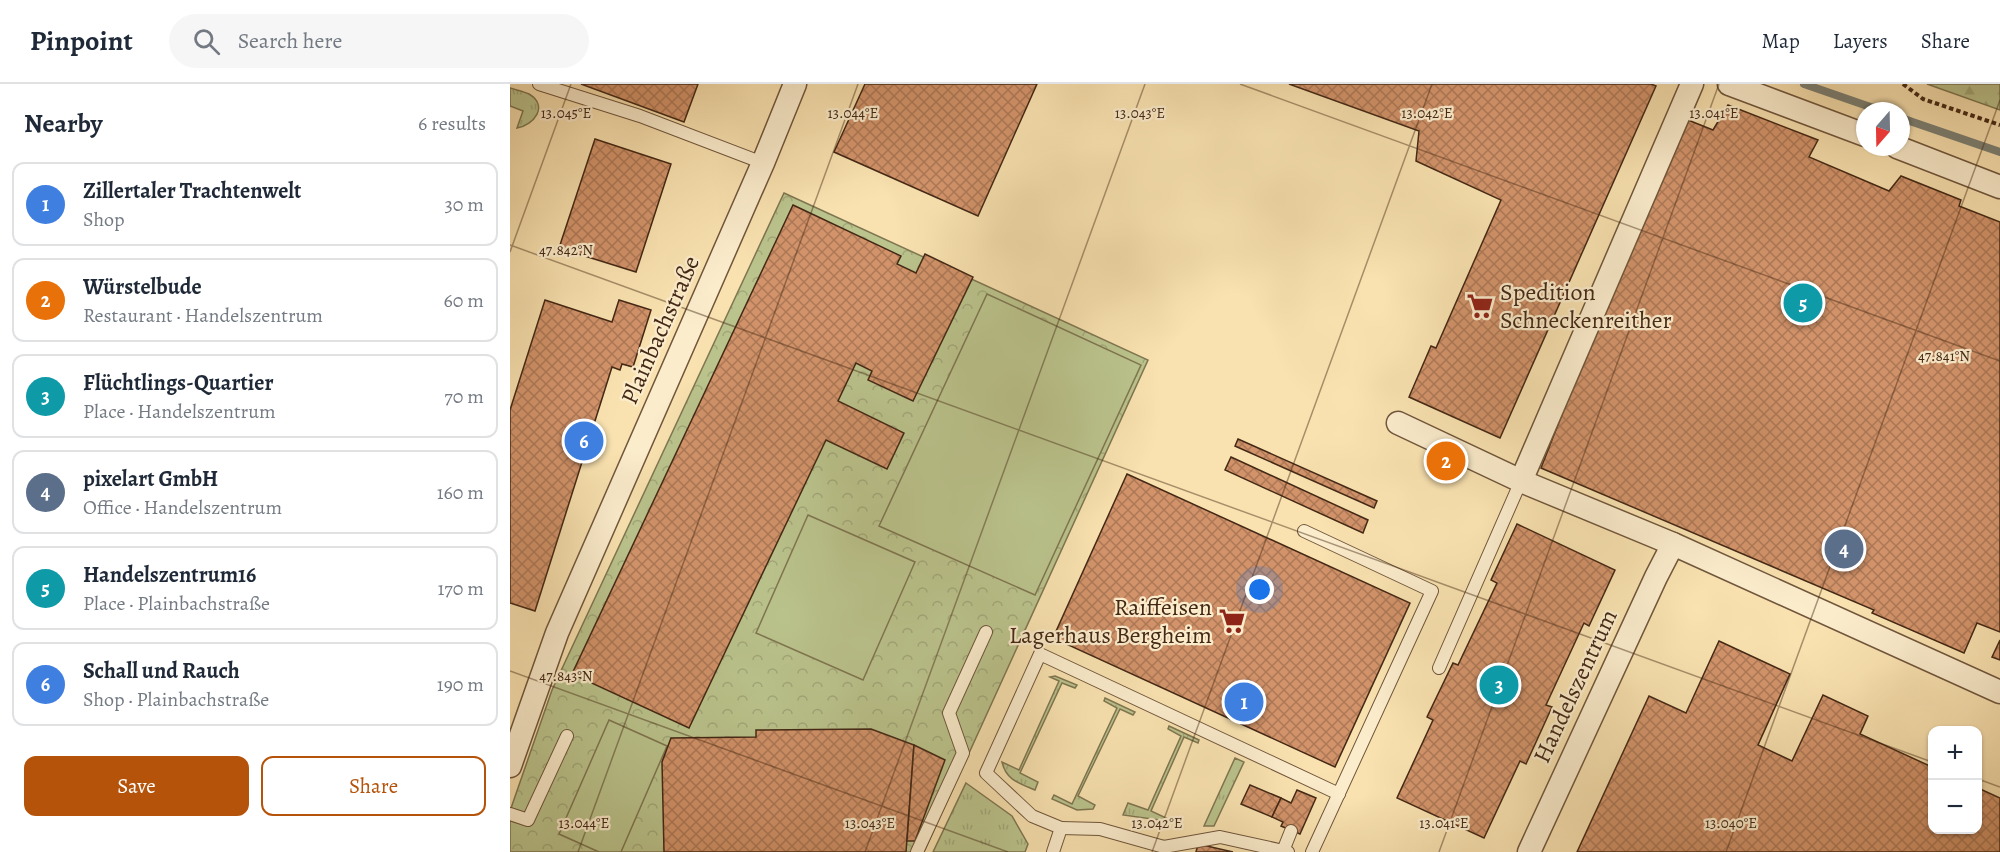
<!DOCTYPE html>
<meta charset="utf-8">
<style>
body{margin:0;font-family:Alegreya,serif;background:#f6f6f7;color:#1f2937}
.controls{position:absolute;right:18px;bottom:18px;display:grid;overflow:hidden;border-radius:12px;box-shadow:0 2px 4px #0004}
.controls button{width:54px;height:54px;display:grid;place-items:center;padding:0;border:0;border-bottom:2px solid #e0e1e3;background:#fff;color:#1f2937;font:30px sans-serif}
.compass{position:absolute;left:1346px;top:18px;width:54px;height:54px;border-radius:50%;background:#fff;box-shadow:0 2px 4px #0004;rotate:200deg}
.you{position:absolute;left:750px;top:506px;width:21px;height:21px;margin:-15px;border:4px solid #fff;border-radius:50%;background:#1a73e8;box-shadow:0 0 0 9px #1a73e833}
.badge{display:grid;place-items:center;width:39px;height:39px;border-radius:50%;background:#b45309;color:#fff;font-size:20px;font-weight:700}
.pin{position:absolute;translate:-50% -50%;border:3px solid #fff;box-shadow:0 2px 6px #0006}
.list{margin:0;padding:0;list-style:none}
h2{display:flex;justify-content:space-between;align-items:center;height:78px;margin:0;padding:0 24px;font-size:26px}
h2 small{font-size:20px;font-weight:400;color:#747a83}
.list li{display:grid;grid-template-columns:39px 1fr auto;gap:18px;align-items:center;box-sizing:border-box;height:84px;margin:0 12px 12px;padding:0 12px;border:2px solid #e0e1e3;border-radius:12px}
.list b{display:block;font-size:22px;white-space:nowrap}
.list p{margin:0;font-size:20px;white-space:nowrap;color:#747a83}
.list em{font-size:20px;font-style:normal;color:#747a83}
.actions{display:flex;gap:12px;padding:18px 24px}
.actions a{flex:1;padding:14px 0;border:2px solid #b45309;border-radius:12px;text-align:center;font-size:21px;color:#b45309}
.actions .main{background:#b45309;color:#fff}
.icon{flex:none;width:33px;height:33px;fill:none;stroke:currentColor;stroke-width:2;stroke-linecap:round;stroke-linejoin:round}
.map{position:relative;flex:none;width:1490px;height:768px;overflow:hidden}
header{display:flex;align-items:center;gap:36px;box-sizing:border-box;height:84px;padding:0 30px;background:#fff;border-bottom:2px solid #e0e1e3}
header strong{font-size:28px}
nav{display:flex;gap:33px;margin-inline-start:auto;font-size:21px}
.search{width:420px;height:54px;background:#f6f6f7;display:flex;align-items:center;gap:15px;box-sizing:border-box;padding:0 21px;border-radius:33px;color:#747a83;font-size:22px}
main{display:flex}
aside{flex:1;background:#fff}
.map>svg:first-child{display:block}
.grass{fill:url(#grass-tufts);stroke:#7f7651;stroke-width:1.5}
.forest{fill:url(#forest-firs);stroke:#7f7651;stroke-width:1.5}
.park{fill:url(#park-crowns);stroke:#7f7651;stroke-width:1.5}
.garden{fill:#bbc48d;stroke:#7f7651;stroke-width:1.5}
.lines{fill:none;stroke-linecap:round;stroke-linejoin:round}
.stream{stroke:#7b8175;stroke-width:8}
.building{fill:url(#building-cross-hatch);stroke:#432815;stroke-width:1.5}
.service-casing{stroke:#70563c;stroke-width:14}
.minor-casing{stroke:#70563c;stroke-width:25}
.path{stroke:#432815;stroke-width:4;stroke-dasharray:4.5 3;stroke-linecap:butt}
.service{stroke:#fbeccc;stroke-width:12}
.minor{stroke:#fbeccc;stroke-width:22}
.ticks{fill:none;stroke:#432815;stroke-width:1.5;stroke-opacity:0.45}
.labels{text-anchor:middle;dominant-baseline:central;stroke-width:4.5;stroke-linejoin:round;paint-order:stroke}
.poi-label{font-size:24px;fill:#432815;stroke:#fbeccc;text-anchor:start}
.street-label{font-size:24px;fill:#432815;stroke:#fbeccc}
.ticks-label{font-size:15px;text-anchor:middle;fill:#432815;stroke:#fbeccc;stroke-width:4.5;stroke-linejoin:round;paint-order:stroke}
</style>
<header>
<strong>Pinpoint</strong>
<div class="search"><svg class="icon" aria-label="search" viewBox="0 0 24 24"><circle cx="10" cy="10" r="6"/><path d="M15 15l6 6"/></svg>Search here</div>
<nav><a>Map</a><a>Layers</a><a>Share</a></nav>
</header>
<main>
<aside>
<h2>Nearby<small>6 results</small></h2>
<ul class="list">
<li><span class="badge" style="background:#3f7fe0">1</span><div><b>Zillertaler Trachtenwelt</b><p>Shop</p></div><em>30 m</em></li>
<li><span class="badge" style="background:#e8710a">2</span><div><b>Würstelbude</b><p>Restaurant · Handelszentrum</p></div><em>60 m</em></li>
<li><span class="badge" style="background:#0f9aa8">3</span><div><b>Flüchtlings-Quartier</b><p>Place · Handelszentrum</p></div><em>70 m</em></li>
<li><span class="badge" style="background:#5c6f8a">4</span><div><b>pixelart GmbH</b><p>Office · Handelszentrum</p></div><em>160 m</em></li>
<li><span class="badge" style="background:#0f9aa8">5</span><div><b>Handelszentrum16</b><p>Place · Plainbachstraße</p></div><em>170 m</em></li>
<li><span class="badge" style="background:#3f7fe0">6</span><div><b>Schall und Rauch</b><p>Shop · Plainbachstraße</p></div><em>190 m</em></li>
</ul>
<div class="actions"><a class="main">Save</a><a>Share</a></div>
</aside>
<div class="map">
<svg width="1490" height="768" viewBox="0 0 1490 768">
<defs>
<pattern id="grass-tufts" width="24" height="20" patternUnits="userSpaceOnUse" patternTransform="scale(1.5)"><rect width="24" height="20" fill="#bbc48d"/><path d="M3 7l-1-3M5 7V3M7 7l1-3M15 17l-1-3M17 17v-4M19 17l1-3" fill="none" stroke="#a2a879"/></pattern>
<pattern id="forest-firs" width="22" height="20" patternUnits="userSpaceOnUse" patternTransform="scale(1.5)"><rect width="22" height="20" fill="#bbc48d"/><path d="M5 1l3.5 6h-7zM16 11l3.5 6h-7z" fill="#a2a879"/></pattern>
<pattern id="park-crowns" width="20" height="18" patternUnits="userSpaceOnUse" patternTransform="scale(1.5)"><rect width="20" height="18" fill="#bbc48d"/><path d="M2 6a3 3 0 1 1 6 0M12 15a3 3 0 1 1 6 0" fill="none" stroke="#a2a879"/></pattern>
<pattern id="building-cross-hatch" width="8" height="8" patternUnits="userSpaceOnUse" patternTransform="scale(1.5)"><rect width="8" height="8" fill="#d2936a"/><path d="M0 0l8 8M0 8l8-8" fill="none" stroke="#ac7856"/></pattern>
</defs>
<rect width="100%" height="100%" fill="#f9e2b0"/>
<filter id="stains"><feTurbulence type="fractalNoise" baseFrequency=".00333" numOctaves="4"/><feColorMatrix values="0 0 0 0 .2 0 0 0 0 .09 0 0 0 0 .02 0 0 0 .5 -.17"/></filter>
<radialGradient id="worn" r=".72"><stop offset=".6" stop-color="#630" stop-opacity="0"/><stop offset="1" stop-color="#630" stop-opacity=".3"/></radialGradient>
<g class="grass">
<path d="M0,4C6,6 13,7 19,10C39,22 24,41 7,44L13,27L0,22Z"/>
<path d="M545,592L567,601L565,604L552,599L510,689L528,698L525,706C509,699 496,696 492,678L509,686L549,597L540,593Z"/>
<path d="M595,614L625,628L623,631L610,625L568,712L585,721L583,725L567,726L542,715L544,711L562,720L607,624L594,617Z"/>
<path d="M659,642L689,656L688,659L674,653L641,727L656,734V737L613,731L618,719L638,726L671,652L658,645Z"/>
<path d="M725,674L734,678L704,742H694Z"/>
<path d="M456,699L502,732L518,760L515,768H423Z"/>
</g>
<path class="forest" d="M1417,0H1490V26Z"/>
<path class="park" d="M274,109L638,276L414,768H0V727L42,606Z"/>
<g class="garden">
<path d="M477,210L631,281L525,511L369,442Z"/>
<path d="M298,431L405,478L353,596L246,549Z"/>
<path d="M99,636L157,662L111,768H89L49,750Z"/>
</g>
<g class="lines">
<g class="stream">
<path d="M1294,0L1372,27"/>
<path d="M1391,34L1490,68"/>
</g>
</g>
<g class="building">
<path d="M71,0H188L174,38Z"/>
<path d="M355,0H527L468,132L324,68Z"/>
<path d="M779,0H1141L1146,2L990,354L899,313L921,262L926,264L991,116L906,77L909,47Z"/>
<path d="M1218,21L1308,56L1299,73L1379,107L1391,92L1451,116L1449,122L1490,138V548L1467,539L1454,569L1362,529L1364,526L1031,384L1063,302L1178,36L1203,46Z"/>
<path d="M85,55L161,80L126,188L49,164Z"/>
<path d="M283,121L391,172L387,180L406,189L415,170L463,193L403,317L358,296L362,287L346,279L328,317L394,349L377,385L316,356L179,644L62,590Z"/>
<path d="M35,216L102,238L109,216L141,226L123,283L112,280L110,286L102,283L25,527L0,519V326Z"/>
<path d="M728,355L867,417L864,424L725,362Z"/>
<path d="M721,373L858,436L853,449L715,386Z"/>
<path d="M617,390L900,519L825,683L543,554Z"/>
<path d="M1007,440L1105,486L1079,542L1074,539L1036,621L1042,623L1016,680L1010,677L974,754L887,714L923,636L917,633L943,579L948,581L987,499L981,496Z"/>
<path d="M1490,556V576L1482,573Z"/>
<path d="M1209,557L1280,590L1248,661L1282,677L1313,611L1358,632L1350,650L1422,683V746H1468V704L1490,714V768H1067L1139,612L1176,629Z"/>
<path d="M361,645L404,661L396,768H154L152,678L161,654L246,653V646Z"/>
<path d="M404,661L435,676L405,757H397Z"/>
<path d="M740,701L771,714L762,733L731,720Z"/>
<path d="M787,706L806,714L790,750L771,742L773,738L762,733L771,714L781,719Z"/>
<path d="M688,760L723,768H686Z"/>
</g>
<g class="lines">
<g class="service-casing">
<g id="service">
<path d="M29,0L130,32L253,79"/>
<path d="M794,447L922,507L802,768"/>
<path d="M929,584L1011,397"/>
<path d="M0,730L18,736L57,652"/>
<path d="M551,744L590,745L654,763L710,753L778,768"/>
<path d="M773,767L781,747"/>
<path d="M407,768L453,669L439,629L476,548"/>
<path d="M543,768L551,744L522,732L476,689L530,570L829,710"/>
</g>
</g>
<g class="minor-casing">
<g id="minor">
<path d="M1219,0L1355,51"/>
<path d="M1387,63L1490,103"/>
<path d="M888,339L1011,397L1163,460L1490,608"/>
<path d="M1011,397L1182,0"/>
<path d="M0,682L47,549L253,79L285,0"/>
<path d="M1019,768L1146,493L1163,460"/>
</g>
</g>
<path class="path" d="M1393,0L1413,15L1490,41"/>
<use href="#service" class="service"/>
<use href="#minor" class="minor"/>
</g>
<path class="ticks" d="M730,0L1490,277M0,161L1422,678M0,168L61,0M0,587L498,768M1468,695L1490,703M68,768L348,0M355,768L635,0M642,768L922,0M929,768L1209,0M1216,768L1490,16"/>
<defs>
<g id="supermarket-bare" transform="scale(2.07)"><path d="M-6-5.5h2.5l.6 2H6L4.5 2H-2.5L-4.4-4H-6ZM-1.5 3.2a1.3 1.3 0 1 0 .1 0ZM3 3.2a1.3 1.3 0 1 0 .1 0Z" fill="#8f2418" stroke="#fbeccc" stroke-width="2.5" paint-order="stroke"/></g>
</defs>
<g fill-rule="evenodd">
<use href="#supermarket-bare" x="970" y="222"/>
<use href="#supermarket-bare" x="722" y="537"/>
</g>
<g class="labels">
<g class="poi-label">
<text x="990" y="208">Spedition<tspan x="990" dy="28">Schneckenreither</tspan></text>
<text x="702" y="523" text-anchor="end">Raiffeisen<tspan x="702" dy="28">Lagerhaus Bergheim</tspan></text>
</g>
<g class="street-label">
<text transform="translate(150 246) rotate(-66)">Plainbachstraße</text>
<text transform="translate(1065 602) rotate(-65)">Handelszentrum</text>
</g>
</g>
<g class="ticks-label">
<text x="56" y="34">13.045°E</text>
<text x="343" y="34">13.044°E</text>
<text x="630" y="34">13.043°E</text>
<text x="917" y="34">13.042°E</text>
<text x="1204" y="34">13.041°E</text>
<text x="56" y="171">47.842°N</text>
<text x="1434" y="277">47.841°N</text>
<text x="56" y="597">47.843°N</text>
<text x="74" y="744">13.044°E</text>
<text x="360" y="744">13.043°E</text>
<text x="647" y="744">13.042°E</text>
<text x="934" y="744">13.041°E</text>
<text x="1221" y="744">13.040°E</text>
</g>
<rect width="100%" height="100%" filter="url(#stains)"/>
<rect width="100%" height="100%" fill="url(#worn)"/>
</svg>
<div class="controls">
<button>+</button>
<button>−</button>
</div>
<svg class="compass" viewBox="-18 -18 36 36"><path d="M0-13l5 13h-10z" fill="#e53935"/><path d="M0 13l5-13h-10z" fill="#747a83"/></svg>
<div class="you"></div>
<div class="pin badge" style="left:734px;top:618px;background:#3f7fe0">1</div>
<div class="pin badge" style="left:936px;top:377px;background:#e8710a">2</div>
<div class="pin badge" style="left:989px;top:601px;background:#0f9aa8">3</div>
<div class="pin badge" style="left:1334px;top:465px;background:#5c6f8a">4</div>
<div class="pin badge" style="left:1293px;top:219px;background:#0f9aa8">5</div>
<div class="pin badge" style="left:74px;top:357px;background:#3f7fe0">6</div>
</div>
</main>
